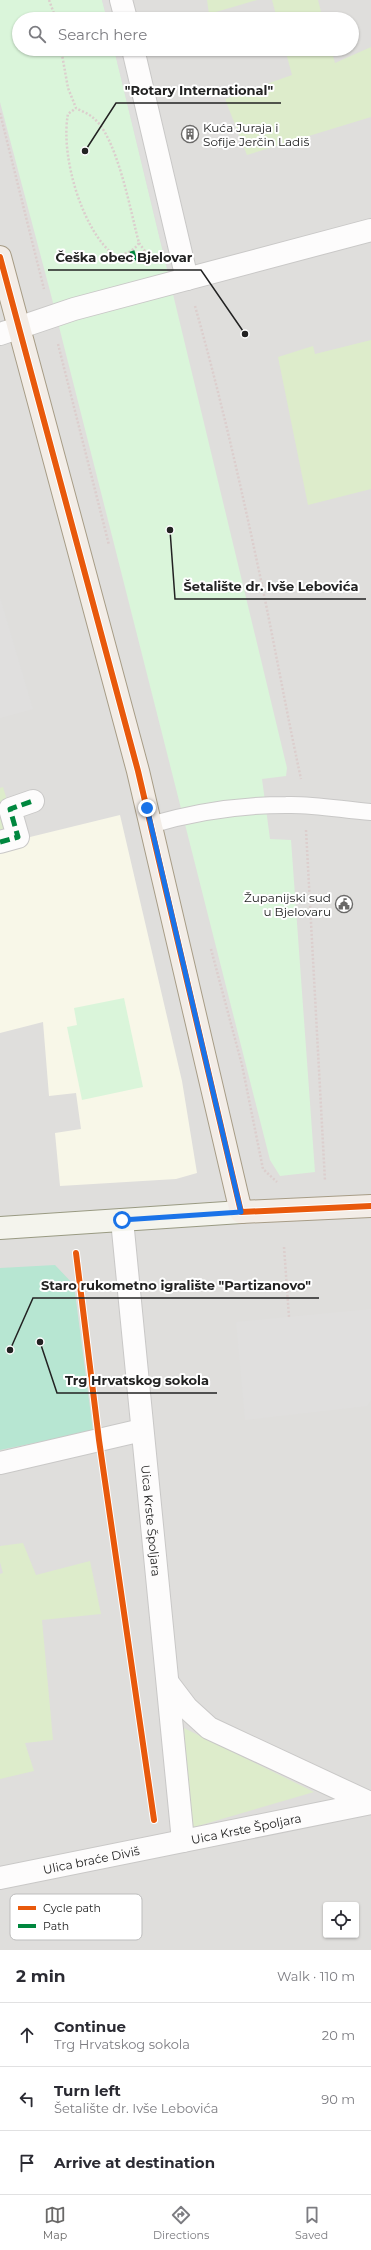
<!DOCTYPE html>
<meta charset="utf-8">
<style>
body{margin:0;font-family:Montserrat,sans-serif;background:#f2f2f3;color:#2b2b33}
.controls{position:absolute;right:12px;bottom:12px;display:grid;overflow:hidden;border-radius:4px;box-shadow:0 1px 3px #0004}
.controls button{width:36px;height:36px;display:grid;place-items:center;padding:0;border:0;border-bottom:1px solid #e1e1e2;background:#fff;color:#2b2b33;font:20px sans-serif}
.stop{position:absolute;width:12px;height:12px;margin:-9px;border:3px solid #1a73e8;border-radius:50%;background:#fff}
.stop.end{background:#1a73e8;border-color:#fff;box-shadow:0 1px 4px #0008}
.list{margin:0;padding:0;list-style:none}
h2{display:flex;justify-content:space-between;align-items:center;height:52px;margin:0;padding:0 16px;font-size:17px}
h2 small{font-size:13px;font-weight:400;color:#7c7c81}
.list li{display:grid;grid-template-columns:26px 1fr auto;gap:12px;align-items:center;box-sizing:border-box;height:64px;padding:0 16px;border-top:1px solid #e1e1e2}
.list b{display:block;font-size:15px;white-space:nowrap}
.list p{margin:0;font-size:13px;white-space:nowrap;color:#7c7c81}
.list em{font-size:13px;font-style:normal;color:#7c7c81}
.icon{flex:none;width:22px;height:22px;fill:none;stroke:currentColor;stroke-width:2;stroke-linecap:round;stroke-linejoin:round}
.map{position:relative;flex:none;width:371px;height:1950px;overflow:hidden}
.search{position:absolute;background:#fff;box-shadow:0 1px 3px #0004;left:12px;right:12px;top:12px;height:44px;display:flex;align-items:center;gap:10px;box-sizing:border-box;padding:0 14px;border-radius:22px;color:#7c7c81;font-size:15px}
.sheet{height:244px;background:#fff}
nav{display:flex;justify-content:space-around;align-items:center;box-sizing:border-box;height:56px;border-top:1px solid #e1e1e2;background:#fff;font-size:11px;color:#7c7c81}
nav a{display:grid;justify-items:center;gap:2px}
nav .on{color:#6a6968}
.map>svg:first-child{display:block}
.residential{fill:#dfdedc;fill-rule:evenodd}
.education{fill:#f8f7e8}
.grass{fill:#ddeccb}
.park{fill:#daf5da}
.pitch{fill:#b7e6d2}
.parking{fill:#e0dfde}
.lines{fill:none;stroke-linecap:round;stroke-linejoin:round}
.service-casing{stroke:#c9c8c7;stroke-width:18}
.pedestrian-casing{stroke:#c9c8c7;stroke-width:24}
.minor-casing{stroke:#c9c8c7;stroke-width:24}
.secondary-casing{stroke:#999a82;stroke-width:24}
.primary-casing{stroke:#a79c86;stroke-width:24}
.path{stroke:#dccecd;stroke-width:2.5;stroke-dasharray:2 2;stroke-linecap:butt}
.service{stroke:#fdfcfc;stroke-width:16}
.pedestrian{stroke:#fdfcfc;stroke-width:22}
.minor{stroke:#fdfcfc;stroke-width:22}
.secondary{stroke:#f4f4ed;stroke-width:22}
.primary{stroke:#f3ede7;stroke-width:22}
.quiet{stroke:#00873e;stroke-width:5;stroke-dasharray:10 5;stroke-linecap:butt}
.cycleway-casing{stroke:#fff;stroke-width:8}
.cycleway{stroke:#e8590c;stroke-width:6}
.route{stroke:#1a73e8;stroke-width:5}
.labels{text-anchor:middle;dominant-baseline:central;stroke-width:4;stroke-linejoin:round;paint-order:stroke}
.poi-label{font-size:12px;fill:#222;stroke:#fff;text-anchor:start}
.street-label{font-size:12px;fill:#222;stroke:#fff}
.key{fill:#fff;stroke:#bdbdbd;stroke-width:1}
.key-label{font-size:11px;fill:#222}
.leader{fill:none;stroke:#222;stroke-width:1.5}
.callout-dot{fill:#222;stroke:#fff;stroke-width:1.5}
.callout-label{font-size:13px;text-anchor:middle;font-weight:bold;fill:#222;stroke:#fff;stroke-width:4;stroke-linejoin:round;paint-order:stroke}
</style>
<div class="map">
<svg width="371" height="1950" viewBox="0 0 371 1950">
<rect width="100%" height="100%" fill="#f0eeeb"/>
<path class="residential" d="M0,0H371V1950H0ZM19,19H352V49H19ZM326,1905H356V1935H326Z"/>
<path class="education" d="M120,815L182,1081L197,1173L176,1179L60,1186L55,1133L81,1129L76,1093L49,1096L43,1022L0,1033V842L26,838Z"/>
<g class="grass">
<path d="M207,0H257L209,14Z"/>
<path d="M272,0H318L323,19H277Z"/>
<path d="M371,47V117L247,155L225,99L292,75L285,49H331L335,63Z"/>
<path d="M371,340V489L308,505L278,357L313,346L315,354Z"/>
<path d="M3,787L18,837L0,842V788Z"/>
<path d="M23,1543L36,1575L90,1561L101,1614L42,1620L53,1740L25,1743L34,1771L0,1779V1574L3,1573L0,1562V1546Z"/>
<path d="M184,1728L314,1792L191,1828Z"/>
</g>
<g class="park">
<path d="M0,0H102L107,19H19V49H114L287,768L286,776L262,779L270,839L291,840L315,1172L280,1176L270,1160L50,291L0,102Z"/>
<path d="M124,998L143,1087L82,1100L67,1027L77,1025L74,1008Z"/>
</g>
<path class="pitch" d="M55,1265L74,1285L93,1431L0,1450V1268Z"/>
<g class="parking">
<path d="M102,0H121L126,19H107Z"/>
<path d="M114,49H133L178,244L162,246Z"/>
<path d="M0,597L33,709L0,718Z"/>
<path d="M371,1309V1400L367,1406L245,1420L236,1322Z"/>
</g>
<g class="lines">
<g class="service-casing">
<path id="service" d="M150,825C194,812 241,805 286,805C314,804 343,810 371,812"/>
</g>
<g class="pedestrian-casing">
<path id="pedestrian" d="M0,842L18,837L10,809L33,801"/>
</g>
<g class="minor-casing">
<g id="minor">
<path d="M121,0L126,19"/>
<path d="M133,49L187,279"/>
<path d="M0,334L74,309L371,230"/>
<path id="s1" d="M122,1220L183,1841"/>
<path d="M0,1463L142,1430"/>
<path d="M168,1683L187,1708L209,1728L370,1803"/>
<path id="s2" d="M0,1878L371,1803"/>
</g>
</g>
<g class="secondary-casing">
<path id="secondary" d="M0,1228L241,1212"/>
</g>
<g class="primary-casing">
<path id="primary" d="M0,257L138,771L241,1212L371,1206"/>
</g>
<g class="path">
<path d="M49,0L56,19"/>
<path d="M61,49L68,88L76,108C81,111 88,113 92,117C117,134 131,214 139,243C133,252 125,254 115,256C82,231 60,155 68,114L76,108"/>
<path d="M0,113L44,289"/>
<path d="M139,243L151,259"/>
<path d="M195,306C220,394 240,482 259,571C274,641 286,710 301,779"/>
<path d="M58,344L109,545"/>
<path d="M306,830L325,1181"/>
<path d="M211,949L242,1065L263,1169L277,1182"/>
<path d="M284,1247L289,1317"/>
</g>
<use href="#service" class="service"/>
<use href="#pedestrian" class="pedestrian"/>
<use href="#minor" class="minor"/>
<use href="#secondary" class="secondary"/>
<use href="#primary" class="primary"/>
<g class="quiet">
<path d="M132,251L136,265"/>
<path d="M0,842L18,837L10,809L33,801"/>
</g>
<g class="cycleway-casing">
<g id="cycleway">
<path d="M0,257L138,771L241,1212L371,1206"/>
<path d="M76,1253L99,1440L154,1820"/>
</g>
</g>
<use href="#cycleway" class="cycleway"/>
</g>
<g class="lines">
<path class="route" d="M122,1220L241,1212L147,808"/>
</g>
<defs>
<g id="building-ring" transform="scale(0.9)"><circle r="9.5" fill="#fff" stroke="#6a6968" stroke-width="1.5"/><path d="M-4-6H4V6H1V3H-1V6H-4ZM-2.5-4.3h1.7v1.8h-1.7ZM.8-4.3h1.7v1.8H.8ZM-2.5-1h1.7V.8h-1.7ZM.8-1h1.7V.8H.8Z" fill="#6a6968"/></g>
<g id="civic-ring" transform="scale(0.9)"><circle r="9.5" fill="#fff" stroke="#6a6968" stroke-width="1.5"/><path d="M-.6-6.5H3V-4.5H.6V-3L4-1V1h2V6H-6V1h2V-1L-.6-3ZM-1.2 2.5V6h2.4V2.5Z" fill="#6a6968"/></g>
</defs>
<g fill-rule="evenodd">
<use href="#building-ring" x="190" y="134"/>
<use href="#civic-ring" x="344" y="904"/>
</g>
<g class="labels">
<g class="poi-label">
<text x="203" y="127">Kuća Juraja i<tspan x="203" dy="14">Sofije Jerčin Ladiš</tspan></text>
<text x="331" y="897" text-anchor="end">Županijski sud<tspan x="331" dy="14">u Bjelovaru</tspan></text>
</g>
<g class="street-label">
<text stroke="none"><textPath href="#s1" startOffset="302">Uica Krste Špoljara</textPath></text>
<text stroke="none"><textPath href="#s2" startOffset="251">Uica Krste Špoljara</textPath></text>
<text stroke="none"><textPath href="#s2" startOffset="93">Ulica braće Diviš</textPath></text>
</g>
</g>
<rect x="10" y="1894" width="132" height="46" rx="6" class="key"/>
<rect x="18" y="1906" width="18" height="4" fill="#e8590c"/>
<rect x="18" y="1924" width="18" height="4" fill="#00873e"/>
<g class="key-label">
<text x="43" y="1912">Cycle path</text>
<text x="43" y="1930">Path</text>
</g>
<path class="leader" d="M85 151L116 103H281M245 334L201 270H48M170 530L175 599H366M10 1350L33 1298H319M40 1342L57 1393H217"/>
<g class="callout-dot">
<circle cx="85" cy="151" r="4"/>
<circle cx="245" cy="334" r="4"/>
<circle cx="170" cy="530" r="4"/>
<circle cx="10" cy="1350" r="4"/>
<circle cx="40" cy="1342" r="4"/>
</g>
<g class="callout-label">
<text x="199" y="95">"Rotary International"</text>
<text x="124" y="262">Češka obec Bjelovar</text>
<text x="271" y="591">Šetalište dr. Ivše Lebovića</text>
<text x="176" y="1290">Staro rukometno igralište "Partizanovo"</text>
<text x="137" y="1385">Trg Hrvatskog sokola</text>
</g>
</svg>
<div class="controls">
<button><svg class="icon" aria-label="locate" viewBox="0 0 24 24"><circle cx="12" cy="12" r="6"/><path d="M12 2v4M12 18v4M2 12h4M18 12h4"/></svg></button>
</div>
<div class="stop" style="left:122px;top:1220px"></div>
<div class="stop end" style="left:147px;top:808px"></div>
<div class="search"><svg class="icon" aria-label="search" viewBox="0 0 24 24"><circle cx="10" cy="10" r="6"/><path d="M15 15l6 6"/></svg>Search here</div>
</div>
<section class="sheet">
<h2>2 min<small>Walk · 110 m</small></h2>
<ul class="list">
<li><svg class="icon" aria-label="ahead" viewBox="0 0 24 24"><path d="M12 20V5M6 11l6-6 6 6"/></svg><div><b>Continue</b><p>Trg Hrvatskog sokola</p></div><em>20 m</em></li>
<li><svg class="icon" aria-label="left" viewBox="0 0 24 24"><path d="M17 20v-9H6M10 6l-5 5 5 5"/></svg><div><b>Turn left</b><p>Šetalište dr. Ivše Lebovića</p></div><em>90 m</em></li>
<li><svg class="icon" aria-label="arrive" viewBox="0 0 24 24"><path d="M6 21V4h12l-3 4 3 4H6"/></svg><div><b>Arrive at destination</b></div></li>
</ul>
</section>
<nav>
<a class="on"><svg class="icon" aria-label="map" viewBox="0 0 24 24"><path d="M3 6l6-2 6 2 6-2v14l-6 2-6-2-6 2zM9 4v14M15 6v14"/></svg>Map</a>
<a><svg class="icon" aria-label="directions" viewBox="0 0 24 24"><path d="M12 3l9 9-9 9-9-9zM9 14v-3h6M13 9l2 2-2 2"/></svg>Directions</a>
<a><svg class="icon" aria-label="saved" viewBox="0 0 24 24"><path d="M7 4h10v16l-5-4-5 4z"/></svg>Saved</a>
</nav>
